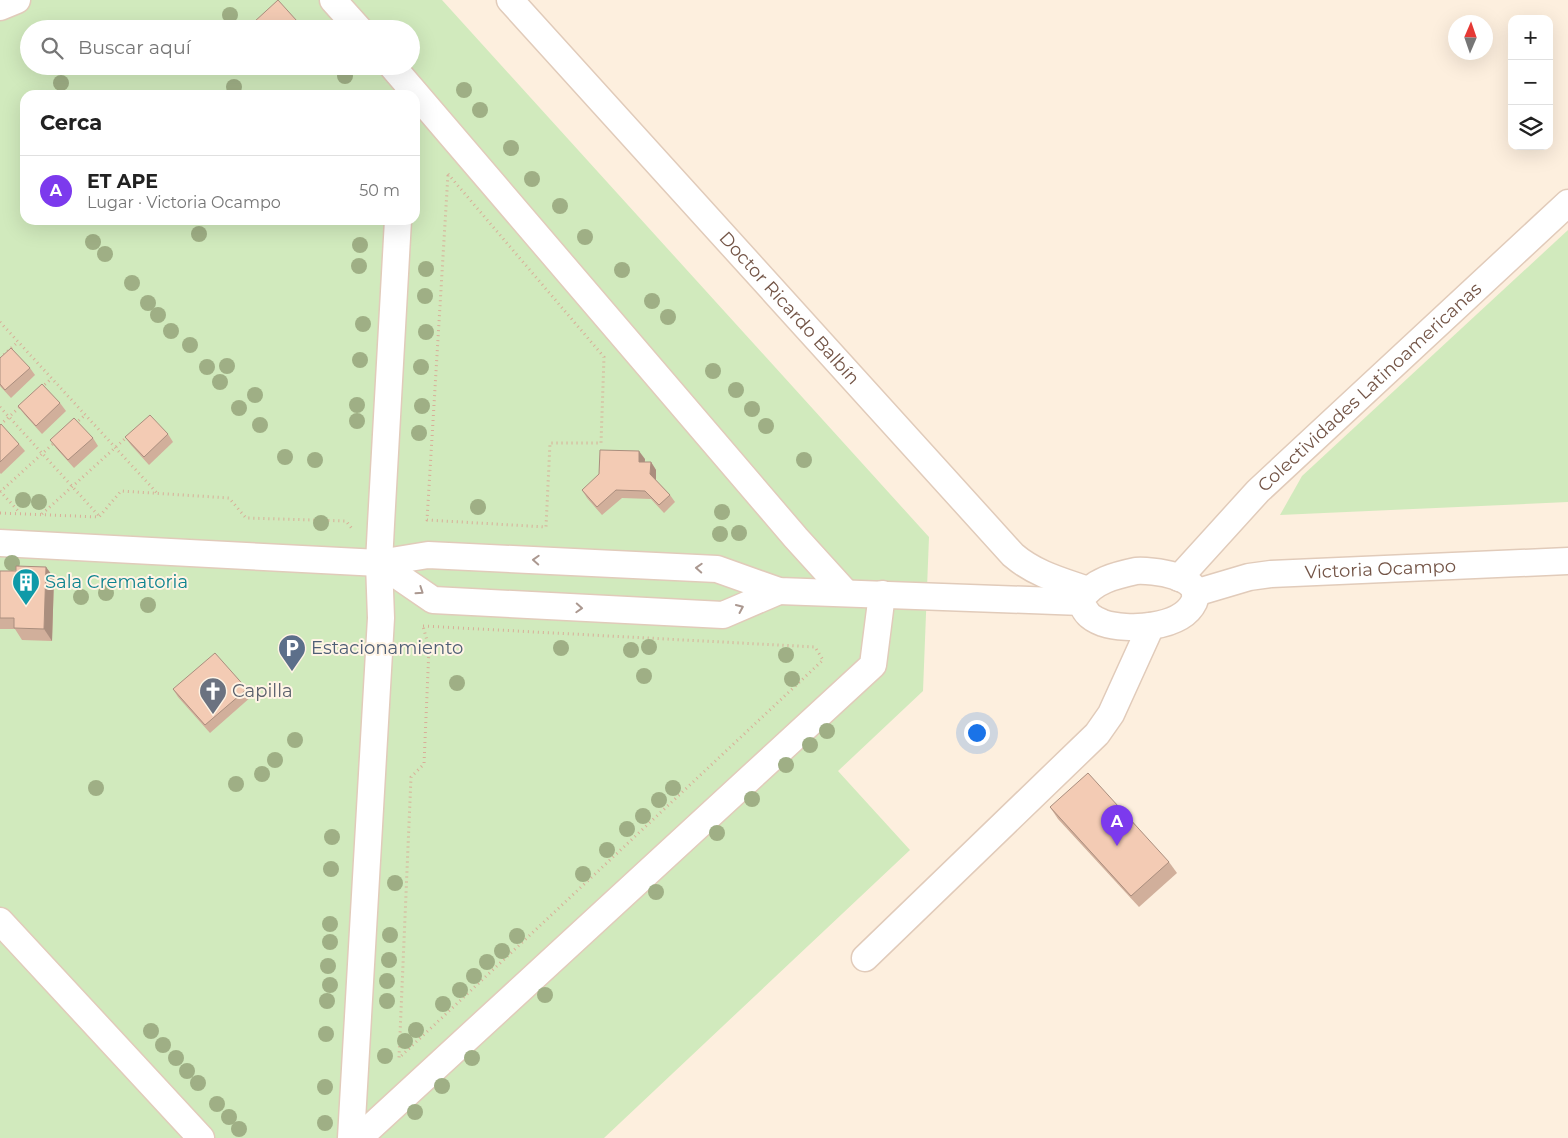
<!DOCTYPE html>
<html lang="es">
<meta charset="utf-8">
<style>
body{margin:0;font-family:Montserrat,sans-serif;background:#f6f6f6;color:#222}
.controls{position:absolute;right:15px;top:15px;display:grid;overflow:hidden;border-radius:10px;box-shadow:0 5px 20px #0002}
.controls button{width:45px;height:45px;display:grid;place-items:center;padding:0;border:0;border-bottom:1px solid #e0e0e0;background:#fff;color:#222;font:25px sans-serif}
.compass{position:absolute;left:1448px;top:15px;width:45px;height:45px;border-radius:50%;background:#fff;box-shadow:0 5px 20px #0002;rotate:2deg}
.you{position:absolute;left:976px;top:732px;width:18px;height:18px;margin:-12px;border:4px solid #fff;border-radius:50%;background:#1a73e8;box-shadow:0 0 0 8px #1a73e833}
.badge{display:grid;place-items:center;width:32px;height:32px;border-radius:50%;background:#7c3aed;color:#fff;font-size:16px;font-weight:700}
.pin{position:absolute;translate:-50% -41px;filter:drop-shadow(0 1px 2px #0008)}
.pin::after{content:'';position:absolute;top:26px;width:18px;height:15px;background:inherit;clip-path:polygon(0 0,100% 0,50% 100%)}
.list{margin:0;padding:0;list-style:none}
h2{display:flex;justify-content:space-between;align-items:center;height:65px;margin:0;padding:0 20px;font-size:21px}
h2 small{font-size:16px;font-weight:400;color:#767676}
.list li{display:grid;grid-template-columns:32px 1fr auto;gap:15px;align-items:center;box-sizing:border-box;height:70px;padding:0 20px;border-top:1px solid #e0e0e0}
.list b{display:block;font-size:19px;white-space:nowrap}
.list p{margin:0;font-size:16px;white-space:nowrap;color:#767676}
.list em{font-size:16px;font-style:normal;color:#767676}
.icon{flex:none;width:28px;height:28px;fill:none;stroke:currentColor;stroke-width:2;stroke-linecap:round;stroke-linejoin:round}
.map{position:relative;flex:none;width:1568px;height:1138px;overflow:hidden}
.search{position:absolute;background:#fff;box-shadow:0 5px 20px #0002;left:20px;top:20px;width:400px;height:55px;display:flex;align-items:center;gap:12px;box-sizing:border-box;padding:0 18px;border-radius:28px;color:#767676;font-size:19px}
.panel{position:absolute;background:#fff;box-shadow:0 5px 20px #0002;left:20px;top:90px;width:400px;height:135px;border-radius:15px}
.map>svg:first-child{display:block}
.green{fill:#d1eabd;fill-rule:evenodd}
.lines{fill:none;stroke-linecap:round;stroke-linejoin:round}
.minor-casing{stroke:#e1cbba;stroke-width:29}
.path{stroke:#d8ae98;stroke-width:3;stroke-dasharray:1 4;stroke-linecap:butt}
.minor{stroke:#fff;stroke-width:26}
.tree{fill:#9faf85}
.wall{fill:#d1af9b}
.shaded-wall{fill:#aa8e7e}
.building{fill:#f3cbb4;stroke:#aa8e7e}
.oneway{stroke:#ab9890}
.labels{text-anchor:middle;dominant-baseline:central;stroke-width:4;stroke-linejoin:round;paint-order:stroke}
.street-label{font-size:18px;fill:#735446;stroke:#fff4e5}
.culture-label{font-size:18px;fill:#0d838f;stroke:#fff4e5;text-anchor:start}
.service-label{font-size:18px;fill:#4e5e75;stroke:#fff4e5;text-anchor:start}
.worship-label{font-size:18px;fill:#5b616d;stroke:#fff4e5;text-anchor:start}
</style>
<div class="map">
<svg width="1568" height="1138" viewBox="0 0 1568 1138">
<rect width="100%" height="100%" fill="#fdefde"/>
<g class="green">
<path d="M0,0H442L929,537L923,691L838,771L910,850L604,1138H0ZM29,29H411V66H29ZM25,95H415V220H25Z"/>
<path d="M1568,230V502L1280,515L1302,476Z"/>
</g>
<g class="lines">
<g class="minor-casing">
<g id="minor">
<path d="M333,0L359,29"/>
<path id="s1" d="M510,0L1013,555C1035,574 1062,581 1088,590"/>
<path d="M0,7L17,0"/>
<path d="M392,66L796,538L846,593"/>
<path d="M0,543L379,563L428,555L717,569L779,591L1082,602"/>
<path d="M379,563L433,600L723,615L779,591"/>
<path d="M1136,571C1151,570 1205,575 1194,602C1181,629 1127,631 1103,623C1092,619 1082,612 1082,599C1092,581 1117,575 1136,571Z"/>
<path id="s2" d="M1179,578L1258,491L1568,203"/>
<path id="s3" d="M1195,593L1249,577L1271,574L1568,561"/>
<path d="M0,921L201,1138"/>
<path d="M865,958L1097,734L1111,714L1151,626"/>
<path d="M351,1138L381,618L379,563L381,524L398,220"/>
<path d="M359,1138L873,665L882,594"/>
</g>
</g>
<g class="path">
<path d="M448,174L604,357L601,443H550L546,527L427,520Z"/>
<path d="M0,322L157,493"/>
<path d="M0,358L18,342"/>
<path d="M41,388L51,379"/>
<path d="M0,407L99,516"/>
<path d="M75,424L85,415"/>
<path d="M0,425L22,405"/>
<path d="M0,491L20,513"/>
<path d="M0,492L55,442"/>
<path d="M0,513L99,517L121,491L229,498L246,518L346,521L353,530"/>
<path d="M42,514L128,436"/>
<path d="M423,626L815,647L823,660L399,1058L411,777L424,764L429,648Z"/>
</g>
<use href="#minor" class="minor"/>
</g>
<g class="tree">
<circle cx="230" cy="15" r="8"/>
<circle cx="345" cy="76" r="8"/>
<circle cx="61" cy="83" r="8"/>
<circle cx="234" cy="87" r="8"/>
<circle cx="464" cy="90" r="8"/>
<circle cx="480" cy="110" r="8"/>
<circle cx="511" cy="148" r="8"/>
<circle cx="532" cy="179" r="8"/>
<circle cx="560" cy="206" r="8"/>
<circle cx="199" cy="234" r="8"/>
<circle cx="585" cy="237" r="8"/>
<circle cx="93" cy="242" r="8"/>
<circle cx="360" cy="245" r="8"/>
<circle cx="105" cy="254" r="8"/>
<circle cx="359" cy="266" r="8"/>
<circle cx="426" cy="269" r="8"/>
<circle cx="622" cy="270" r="8"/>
<circle cx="132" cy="283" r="8"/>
<circle cx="425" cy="296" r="8"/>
<circle cx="652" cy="301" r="8"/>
<circle cx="148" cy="303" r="8"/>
<circle cx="158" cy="315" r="8"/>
<circle cx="668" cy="317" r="8"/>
<circle cx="363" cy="324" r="8"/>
<circle cx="171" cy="331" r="8"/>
<circle cx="426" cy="332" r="8"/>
<circle cx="190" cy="345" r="8"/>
<circle cx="360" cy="360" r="8"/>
<circle cx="227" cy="366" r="8"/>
<circle cx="207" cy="367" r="8"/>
<circle cx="421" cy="367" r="8"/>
<circle cx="713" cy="371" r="8"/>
<circle cx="220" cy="382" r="8"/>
<circle cx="736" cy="390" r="8"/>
<circle cx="255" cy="395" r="8"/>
<circle cx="357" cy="405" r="8"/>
<circle cx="422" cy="406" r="8"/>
<circle cx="239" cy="408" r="8"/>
<circle cx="752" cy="409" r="8"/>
<circle cx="357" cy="421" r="8"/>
<circle cx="260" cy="425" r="8"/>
<circle cx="766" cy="426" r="8"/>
<circle cx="419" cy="433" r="8"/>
<circle cx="285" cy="457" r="8"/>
<circle cx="315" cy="460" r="8"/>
<circle cx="804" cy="460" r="8"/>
<circle cx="23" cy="500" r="8"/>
<circle cx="39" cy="502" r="8"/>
<circle cx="478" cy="507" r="8"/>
<circle cx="722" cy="512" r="8"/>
<circle cx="321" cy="523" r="8"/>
<circle cx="739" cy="533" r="8"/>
<circle cx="720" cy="534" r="8"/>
<circle cx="12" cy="563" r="8"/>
<circle cx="106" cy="593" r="8"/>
<circle cx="81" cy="597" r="8"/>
<circle cx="148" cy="605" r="8"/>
<circle cx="649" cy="647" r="8"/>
<circle cx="561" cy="648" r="8"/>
<circle cx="631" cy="650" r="8"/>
<circle cx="786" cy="655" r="8"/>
<circle cx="644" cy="676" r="8"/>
<circle cx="792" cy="679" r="8"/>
<circle cx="457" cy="683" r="8"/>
<circle cx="827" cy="731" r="8"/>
<circle cx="295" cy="740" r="8"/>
<circle cx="810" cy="745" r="8"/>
<circle cx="275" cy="760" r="8"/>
<circle cx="786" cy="765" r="8"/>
<circle cx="262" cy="774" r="8"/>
<circle cx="236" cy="784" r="8"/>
<circle cx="96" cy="788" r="8"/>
<circle cx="673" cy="788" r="8"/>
<circle cx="752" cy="799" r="8"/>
<circle cx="659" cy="800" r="8"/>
<circle cx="643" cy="816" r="8"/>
<circle cx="627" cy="829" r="8"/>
<circle cx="717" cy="833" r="8"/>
<circle cx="332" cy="837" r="8"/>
<circle cx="607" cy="850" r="8"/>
<circle cx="331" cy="869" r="8"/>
<circle cx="583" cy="874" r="8"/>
<circle cx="395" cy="883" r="8"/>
<circle cx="656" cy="892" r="8"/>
<circle cx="330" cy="924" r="8"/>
<circle cx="390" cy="935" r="8"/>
<circle cx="517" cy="936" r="8"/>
<circle cx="330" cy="942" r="8"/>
<circle cx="502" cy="951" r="8"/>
<circle cx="389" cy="960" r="8"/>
<circle cx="487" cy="962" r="8"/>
<circle cx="328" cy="966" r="8"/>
<circle cx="474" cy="976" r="8"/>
<circle cx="387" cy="981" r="8"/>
<circle cx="330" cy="985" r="8"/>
<circle cx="460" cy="990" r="8"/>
<circle cx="545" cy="995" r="8"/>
<circle cx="327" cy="1001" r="8"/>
<circle cx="387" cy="1001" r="8"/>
<circle cx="443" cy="1004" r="8"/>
<circle cx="416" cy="1030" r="8"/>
<circle cx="151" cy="1031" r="8"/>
<circle cx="326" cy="1034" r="8"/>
<circle cx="405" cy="1041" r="8"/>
<circle cx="163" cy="1045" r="8"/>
<circle cx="385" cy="1056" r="8"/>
<circle cx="176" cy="1058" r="8"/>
<circle cx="472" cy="1058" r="8"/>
<circle cx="187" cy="1071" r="8"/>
<circle cx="198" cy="1083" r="8"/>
<circle cx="442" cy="1086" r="8"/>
<circle cx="325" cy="1087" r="8"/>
<circle cx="217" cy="1104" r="8"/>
<circle cx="415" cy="1112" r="8"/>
<circle cx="229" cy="1117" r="8"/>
<circle cx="325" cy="1123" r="8"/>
<circle cx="239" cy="1129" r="8"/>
</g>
<g class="wall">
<path d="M297,21L302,28V29H259L254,22Z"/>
<path d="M0,358L30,368L35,375L11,398L0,386Z"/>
<path d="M60,403L66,411L42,434L24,414L18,406Z"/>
<path d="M0,425L19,444L25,451L1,474L0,473Z"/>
<path d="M168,434L173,442L149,465L131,445L125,437Z"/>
<path d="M93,438L98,446L74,468L56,448L50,440Z"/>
<path d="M645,459V462H651L656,470V480L670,495L675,502L664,513L651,499L622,498L602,515L587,498L582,490Z"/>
<path d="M46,567L54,578L52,641L22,640L15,629H0V571H16Z"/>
<path d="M173,689H247L252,696L210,733L178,697Z"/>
<path d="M1050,807L1169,862L1177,873L1139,907L1058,819Z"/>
</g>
<g class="shaded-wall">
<path d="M639,451L645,459L644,470L639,462Z"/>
<path d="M651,462L656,470V481L650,474Z"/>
<path d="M46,567L54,578L52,641L44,629Z"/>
</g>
<g class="building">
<path d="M278,0L297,21L288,29H261L254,22Z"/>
<path d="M11,348L30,368L5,390L0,384V358Z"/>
<path d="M42,384L60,403L36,426L18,406Z"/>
<path d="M150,415L168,434L144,457L125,437Z"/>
<path d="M74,418L93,438L68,460L50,440Z"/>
<path d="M1,424L19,444L0,462V425Z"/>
<path d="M600,450L639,451V462H651L650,474L670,495L659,505L645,491L616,490L597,507L582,490L599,474Z"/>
<path d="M16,566L46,567L44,629L14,628V618H0V571H16Z"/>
<path d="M215,653L247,689L205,725L173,689Z"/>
<path d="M1088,773L1169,862L1131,896L1050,807Z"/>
</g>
<defs><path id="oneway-chevron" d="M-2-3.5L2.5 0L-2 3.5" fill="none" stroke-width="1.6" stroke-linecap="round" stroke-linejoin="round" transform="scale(1.25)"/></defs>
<g class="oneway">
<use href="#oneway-chevron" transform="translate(536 560) rotate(-177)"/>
<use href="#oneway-chevron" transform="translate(699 568) rotate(-177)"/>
<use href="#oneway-chevron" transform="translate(420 591) rotate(34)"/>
<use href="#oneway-chevron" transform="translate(579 608) rotate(3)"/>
<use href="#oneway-chevron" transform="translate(740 608) rotate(-24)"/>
</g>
<defs>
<g id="building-pin" transform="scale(1.4375)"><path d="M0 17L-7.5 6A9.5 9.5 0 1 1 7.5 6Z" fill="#0f9aa8" stroke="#fff4e5"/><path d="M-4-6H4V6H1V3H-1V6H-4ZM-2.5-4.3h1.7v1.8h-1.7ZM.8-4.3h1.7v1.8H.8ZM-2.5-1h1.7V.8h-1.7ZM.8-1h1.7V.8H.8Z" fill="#fff"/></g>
<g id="parking-pin" transform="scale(1.4375)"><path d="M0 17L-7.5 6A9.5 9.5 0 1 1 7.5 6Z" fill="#5c6f8a" stroke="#fff4e5"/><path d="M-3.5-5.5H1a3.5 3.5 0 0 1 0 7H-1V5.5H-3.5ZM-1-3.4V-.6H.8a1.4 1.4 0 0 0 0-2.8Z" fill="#fff"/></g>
<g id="church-pin" transform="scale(1.4375)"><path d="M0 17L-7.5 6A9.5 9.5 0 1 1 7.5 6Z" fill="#6b7280" stroke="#fff4e5"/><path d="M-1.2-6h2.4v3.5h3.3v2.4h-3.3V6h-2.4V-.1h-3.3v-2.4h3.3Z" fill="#fff"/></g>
</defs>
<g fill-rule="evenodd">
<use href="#building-pin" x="26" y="582"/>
<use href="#parking-pin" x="292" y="648"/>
<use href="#church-pin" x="213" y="691"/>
</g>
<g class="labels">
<g class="street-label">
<text stroke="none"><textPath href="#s1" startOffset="416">Doctor Ricardo Balbín</textPath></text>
<text stroke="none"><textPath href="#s2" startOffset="270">Colectividades Latinoamericanas</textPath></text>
<text stroke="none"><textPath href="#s3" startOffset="188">Victoria Ocampo</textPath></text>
</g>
<g class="culture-label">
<text x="45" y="582">Sala Crematoria</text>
</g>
<g class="service-label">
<text x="311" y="648">Estacionamiento</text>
</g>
<g class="worship-label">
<text x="232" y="691">Capilla</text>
</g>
</g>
</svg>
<div class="controls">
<button>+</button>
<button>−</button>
<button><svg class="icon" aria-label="layers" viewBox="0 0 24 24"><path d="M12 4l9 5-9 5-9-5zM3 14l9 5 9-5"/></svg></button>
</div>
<svg class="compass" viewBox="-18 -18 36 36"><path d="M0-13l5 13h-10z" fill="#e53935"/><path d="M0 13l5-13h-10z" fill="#767676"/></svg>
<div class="you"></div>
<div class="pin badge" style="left:1117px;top:846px">A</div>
<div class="search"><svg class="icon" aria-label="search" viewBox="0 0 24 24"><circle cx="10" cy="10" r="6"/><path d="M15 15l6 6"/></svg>Buscar aquí</div>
<section class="panel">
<h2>Cerca<small></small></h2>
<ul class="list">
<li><span class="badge">A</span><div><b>ET APE</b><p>Lugar · Victoria Ocampo</p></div><em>50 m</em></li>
</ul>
</section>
</div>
